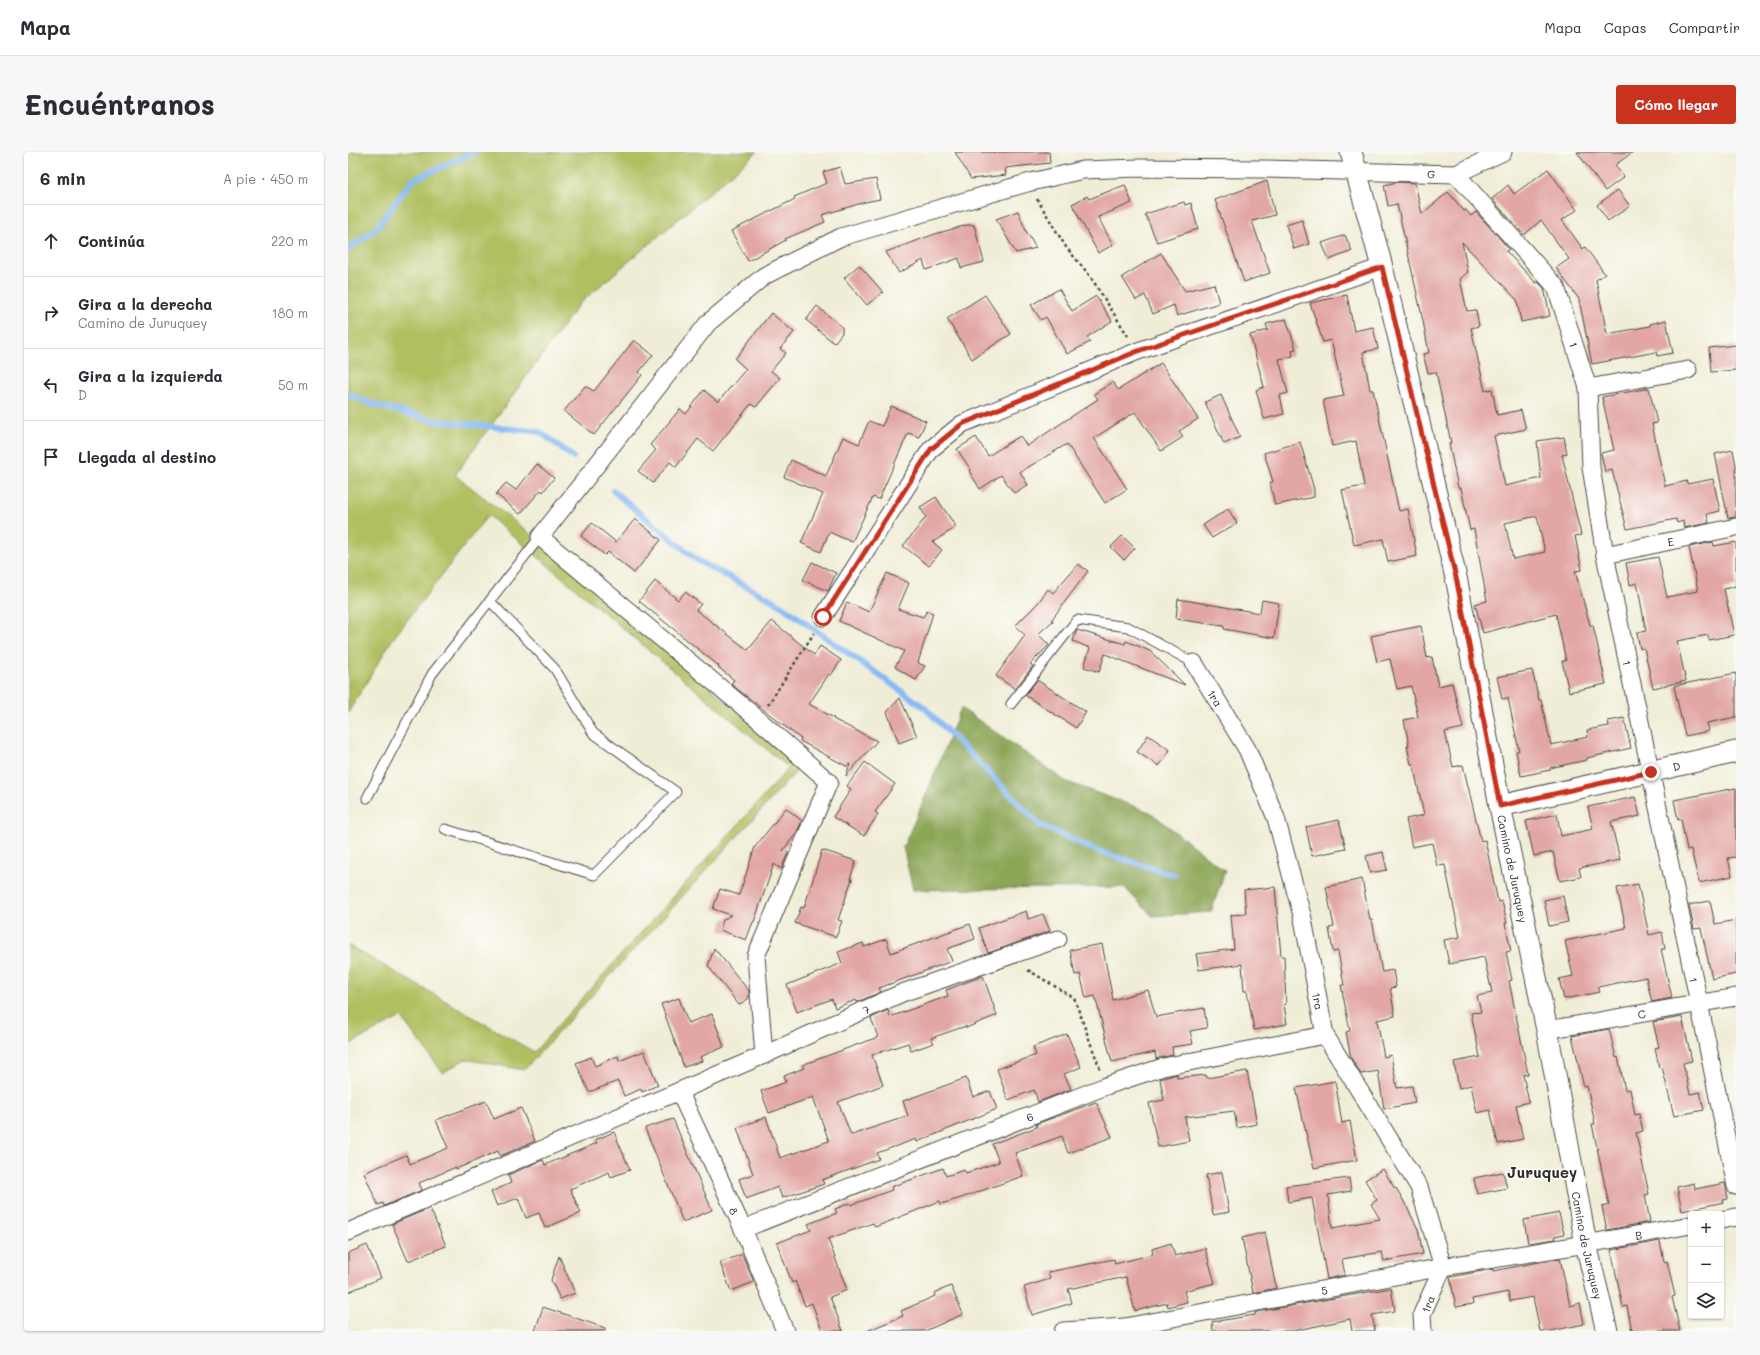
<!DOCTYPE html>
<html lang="es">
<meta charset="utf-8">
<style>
body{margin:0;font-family:Mali,sans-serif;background:#f7f7f7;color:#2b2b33}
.controls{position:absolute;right:12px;bottom:12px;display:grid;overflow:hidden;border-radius:4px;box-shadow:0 1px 3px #0004}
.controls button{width:36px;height:36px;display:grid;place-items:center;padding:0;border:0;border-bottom:1px solid #e1e1e2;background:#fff;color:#2b2b33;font:20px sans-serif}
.stop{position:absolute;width:12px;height:12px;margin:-9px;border:3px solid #c8321e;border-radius:50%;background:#fff}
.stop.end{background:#c8321e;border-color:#fff;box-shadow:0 1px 4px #0008}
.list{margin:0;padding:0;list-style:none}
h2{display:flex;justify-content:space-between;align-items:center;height:52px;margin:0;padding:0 16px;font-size:17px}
h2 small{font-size:13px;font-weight:400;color:#7c7c81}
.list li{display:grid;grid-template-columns:26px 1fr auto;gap:12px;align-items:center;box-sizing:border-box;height:72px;padding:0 16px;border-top:1px solid #e1e1e2}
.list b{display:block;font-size:15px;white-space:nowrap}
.list p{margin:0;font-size:13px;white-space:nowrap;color:#7c7c81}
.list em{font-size:13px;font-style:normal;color:#7c7c81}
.icon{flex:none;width:22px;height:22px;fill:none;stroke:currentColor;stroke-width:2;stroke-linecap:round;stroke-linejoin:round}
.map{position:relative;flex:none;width:1388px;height:1179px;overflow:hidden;border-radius:4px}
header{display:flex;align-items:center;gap:24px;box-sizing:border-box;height:56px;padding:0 20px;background:#fff;border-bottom:1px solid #e1e1e2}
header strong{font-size:19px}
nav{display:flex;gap:22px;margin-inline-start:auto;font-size:14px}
.intro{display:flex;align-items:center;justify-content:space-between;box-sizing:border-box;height:96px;padding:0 24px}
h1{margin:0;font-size:28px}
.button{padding:10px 18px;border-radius:4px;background:#c8321e;color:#fff;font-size:14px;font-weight:700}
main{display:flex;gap:24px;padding:0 24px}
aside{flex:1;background:#fff;border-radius:4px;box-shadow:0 1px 3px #0004}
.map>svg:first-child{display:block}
.green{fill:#b0bf61;stroke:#6e7546}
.forest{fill:#8ca657;stroke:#5c6841}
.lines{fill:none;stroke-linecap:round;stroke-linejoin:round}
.stream{stroke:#87b9f4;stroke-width:6}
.building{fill:#e2a7a5;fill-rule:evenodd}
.service-casing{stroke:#494845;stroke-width:11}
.minor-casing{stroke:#494845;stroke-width:19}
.tertiary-casing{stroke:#494845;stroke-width:23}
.path{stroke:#494845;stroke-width:2.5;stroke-dasharray:3 3;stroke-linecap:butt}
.service{stroke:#fff;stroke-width:9}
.minor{stroke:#fff;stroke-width:17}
.tertiary{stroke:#fff;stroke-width:21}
.route{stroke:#c8321e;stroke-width:5}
.labels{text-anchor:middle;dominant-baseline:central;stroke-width:3.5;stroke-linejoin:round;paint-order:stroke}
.street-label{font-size:11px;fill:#2b2b2b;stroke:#fdfcf7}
.district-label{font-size:15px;font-weight:bold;fill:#2b2b2b;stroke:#fdfcf7}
</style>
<header>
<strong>Mapa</strong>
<nav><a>Mapa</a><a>Capas</a><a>Compartir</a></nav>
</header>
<div class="intro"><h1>Encuéntranos</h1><a class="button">Cómo llegar</a></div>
<main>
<aside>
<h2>6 min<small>A pie · 450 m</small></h2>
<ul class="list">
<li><svg class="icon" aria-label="ahead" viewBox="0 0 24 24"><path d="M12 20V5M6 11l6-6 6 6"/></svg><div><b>Continúa</b></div><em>220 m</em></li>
<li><svg class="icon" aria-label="right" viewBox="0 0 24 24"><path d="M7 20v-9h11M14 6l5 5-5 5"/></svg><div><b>Gira a la derecha</b><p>Camino de Juruquey</p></div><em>180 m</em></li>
<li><svg class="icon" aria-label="left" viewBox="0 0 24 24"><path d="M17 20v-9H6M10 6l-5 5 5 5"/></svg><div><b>Gira a la izquierda</b><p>D</p></div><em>50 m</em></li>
<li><svg class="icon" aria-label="arrive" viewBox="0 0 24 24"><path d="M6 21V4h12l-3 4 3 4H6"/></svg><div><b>Llegada al destino</b></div></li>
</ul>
</aside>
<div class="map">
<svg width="1388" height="1179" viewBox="0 0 1388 1179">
<rect width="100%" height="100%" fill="#fdfcf7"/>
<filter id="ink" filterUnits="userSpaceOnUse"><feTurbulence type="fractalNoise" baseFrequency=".025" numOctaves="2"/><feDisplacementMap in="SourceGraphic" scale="8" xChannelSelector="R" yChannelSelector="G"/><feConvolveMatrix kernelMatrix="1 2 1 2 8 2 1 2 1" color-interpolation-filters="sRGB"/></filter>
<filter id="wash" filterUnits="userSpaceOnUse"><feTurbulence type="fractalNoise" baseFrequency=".012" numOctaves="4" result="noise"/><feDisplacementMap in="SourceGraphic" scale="16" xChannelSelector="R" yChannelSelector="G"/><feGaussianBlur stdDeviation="0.9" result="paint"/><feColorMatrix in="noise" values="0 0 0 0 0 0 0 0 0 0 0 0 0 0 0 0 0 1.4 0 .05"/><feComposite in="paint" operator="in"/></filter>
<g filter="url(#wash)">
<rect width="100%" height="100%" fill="#f0edd7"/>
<path class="green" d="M0,0H409L231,152L107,323L217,409L447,609L448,620L176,918L117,907L95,921L53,865L0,893V793L186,900L441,616L140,363L44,488L0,561Z"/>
<path class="forest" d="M613,556L719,630L802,660L877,719L863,760L804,764L776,735L565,738L555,695L575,650Z"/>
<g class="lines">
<g class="stream">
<path d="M0,97L28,77L64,28L127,0"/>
<path d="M0,242L24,252L83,268L192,280L225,305"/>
<path d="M265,339L349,408L428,450L576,555L692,673L749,699L826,723"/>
</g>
</g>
<g id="blocks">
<g class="building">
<path d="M607,0H701L702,11L657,16L658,23L623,27Z"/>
<path d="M1229,0H1285L1267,13L1276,25L1257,39Z"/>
<path d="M492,15L497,32L528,27L532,47L517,50L474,63L477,70L437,87L438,88L400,109L383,79L447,47L446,45L479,31L475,20Z"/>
<path d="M1200,17L1229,58L1214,68L1235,97L1237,95L1257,122L1248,128L1259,182L1302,174V172L1318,168L1325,201L1309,204L1308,200L1244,212L1231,147L1208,116L1221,107L1193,68L1176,83L1144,47L1160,33L1166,42Z"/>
<path d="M919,29L927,63L904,69L922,121L896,130L867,48Z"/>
<path d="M1050,30L1067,31L1074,62L1100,40L1116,59L1118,58L1123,64L1128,60L1161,97L1158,99L1188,131L1190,130L1196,136L1202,164L1173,170L1169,149H1170L1114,90L1120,120L1112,127L1119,159L1128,158L1131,174L1123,176L1137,239L1144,237L1149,263L1173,258L1178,277L1146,284L1157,334L1193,326L1189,289L1216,285L1219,302L1214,303L1233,383L1227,384L1234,418L1227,419L1242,473H1245L1258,532L1221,540L1214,509H1218L1208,462L1135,481L1127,452L1139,449L1126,377L1122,378L1113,336H1110L1101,291H1103L1088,220L1080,221L1075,202L1081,201L1075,169L1049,52L1040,54L1036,33ZM1189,364L1197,400L1165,407L1157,371Z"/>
<path d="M777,33L784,51L750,65L765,93L750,101L724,52L739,44L741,47Z"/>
<path d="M1270,38L1282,54L1260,69L1249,53Z"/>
<path d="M836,50L837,53L843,51L850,77L809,90L797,62Z"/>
<path d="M670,59L678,79L688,96L668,101L648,67Z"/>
<path d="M954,68L961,92L946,97L938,73Z"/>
<path d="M619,73H626L636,110L613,116L611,106L578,118L575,108L551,121L538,100L587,82Z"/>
<path d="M997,83L1004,99L981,108L974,91Z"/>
<path d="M813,101L837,139L866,132L871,151L829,164L826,153L805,162L797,143L788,148L774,125Z"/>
<path d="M511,113L535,140L519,153L496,126Z"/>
<path d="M711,137L724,159L748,144L764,169L739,185L742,190L719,202L698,165L693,168L683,153Z"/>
<path d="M637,143L663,182L624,207L599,167Z"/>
<path d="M999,143L1006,179L1025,175L1030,197L1015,200L1022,238H1025L1051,359L1060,357L1069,404L1040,410L1035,387L1006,393L994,338L1016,334L1008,289L984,294L975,248L996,244L983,188L975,190L962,151Z"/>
<path d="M469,154L494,175V181L486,191L458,168Z"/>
<path d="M423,161L446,180L432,197L438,201L423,219L432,226L408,255L403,252L365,299L350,287L328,315L322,310L305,331L290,319L308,298L302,293L332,257L338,262L356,238L370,250L398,217L387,207Z"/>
<path d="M938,167L948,197L944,198L945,204L931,207L940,241L932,243L936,262L916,267L908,238L916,235L902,183L920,178L918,172Z"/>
<path d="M286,188L305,203L291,220L294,223L246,283L216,259L237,234L246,239Z"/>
<path d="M1388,193V218L1363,220L1361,196Z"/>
<path d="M813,211L850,267L831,279L835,285L813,299L787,260L746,286L779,337L757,351L719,292L672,320L680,333L666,341L653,323L632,337L621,319L623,318L609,297L628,285L640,304L672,284L679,294L750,247L746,242L765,230L770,238Z"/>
<path d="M1301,236L1309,271L1304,272L1317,334L1339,329V332L1365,327L1372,359L1359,362L1361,371L1336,376L1335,369L1329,371L1328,367L1279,377L1264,318L1257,320L1253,301L1266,298L1254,245Z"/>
<path d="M873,243L892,285L876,292L857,250Z"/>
<path d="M543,254L578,269L571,285L560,281L531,347L525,345L504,390L481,380L473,400L453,391L475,342L436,325L443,308L478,324L495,285L511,292L521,269L534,274Z"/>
<path d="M952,290L966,337V345L927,353L922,331L925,330L916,301Z"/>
<path d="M1385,298L1388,313V365L1380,366L1367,302Z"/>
<path d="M189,312L206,326L195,340L193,338L172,362L148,342L158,331L168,338Z"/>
<path d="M588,345L608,375L585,390L594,398L581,414L555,394L578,365L572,355Z"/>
<path d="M880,357L889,371L864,386L855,373Z"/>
<path d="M287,367L313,388L286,421L260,400L257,403L233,384L244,371L268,390Z"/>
<path d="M774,384L787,396L776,408L763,395Z"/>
<path d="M1365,390L1366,394L1388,390V434L1376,437L1386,483L1361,488L1360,483L1329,489L1338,529L1305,536L1296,496L1292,497L1289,481L1298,479L1289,431L1282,433L1278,411L1310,405L1319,445L1350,439L1341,395Z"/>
<path d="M464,410L488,421L480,439L455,428Z"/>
<path d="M730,412L740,419L704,467L705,469L690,482L701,493L682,512L685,514L667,537L648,524L677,483L667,474L690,451L700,437L705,441Z"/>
<path d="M539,421L561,431L550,457L575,465L579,459L585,461L570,511L577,514L568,528L547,515L556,499L491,469L499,450L521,460Z"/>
<path d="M307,429L330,448L337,440L353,452L348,458L400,498L424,469L466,503L472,494L493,508L483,523L481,522L461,552L486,566L485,567L529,589L498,624L502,612L498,614L452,589L453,587L383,532L386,528L370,515L371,514L291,449Z"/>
<path d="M830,447L912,461L914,448L931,451L926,486L876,477V474L828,467Z"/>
<path d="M1073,474L1079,506L1084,505L1090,534L1104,531L1115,576L1097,580L1105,615L1115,613L1133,689L1137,688L1150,750L1154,749L1159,771H1157L1163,799L1158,800L1164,828L1161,829L1180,922L1175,923L1181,950L1168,953L1175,987L1150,992L1142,958L1129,961L1123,933L1111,936L1106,910L1132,905L1123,861L1133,860L1129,844L1144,841L1136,805L1101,812L1096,788L1112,785L1097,713L1089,714L1084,691L1064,695L1058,667L1076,663L1065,612H1063L1059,594H1061L1056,568L1070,565L1063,534L1049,537L1042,507L1029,510L1023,484Z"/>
<path d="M729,478L777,492L778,489L802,499L837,533L757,502L751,520L736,515L742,496L725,489Z"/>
<path d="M1184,518L1191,548H1193L1203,593L1240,585L1239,578L1261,574L1260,569L1276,566L1283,596L1239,606V608L1202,616V618L1173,624L1168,599H1171L1160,546L1154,547L1149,525Z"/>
<path d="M1388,521V565L1359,571L1361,579L1337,584L1326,534Z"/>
<path d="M689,528L738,560L728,576L677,543Z"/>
<path d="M552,546L569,584L551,591L539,560Z"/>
<path d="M800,583L822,598L811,614L789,600Z"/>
<path d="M517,610L547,632L527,660L530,662L516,684L485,665L503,637L499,634Z"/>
<path d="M1388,636V705L1380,706L1384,724L1351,731L1343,697L1339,698L1333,667L1330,668L1326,648Z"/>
<path d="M1287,645L1292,664L1263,670L1272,708L1231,716L1233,725L1212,729L1205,700L1186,704L1178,669L1209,662L1213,684L1245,677L1240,655Z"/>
<path d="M438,656L454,669L448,682L435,698L440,701L433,717L426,712L406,770H405L398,788L372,778L375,768L383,763L365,757L372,737L391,743L407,695Z"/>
<path d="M991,668L998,697L964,704L958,675Z"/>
<path d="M474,698L508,709L502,727H504L490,768L494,769L488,785L447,771L453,755L456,756Z"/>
<path d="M1035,700L1039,718L1022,721L1018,704Z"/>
<path d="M1014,727L1022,768H1024L1034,820L1045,818L1048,835L1042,836L1047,864L1029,868L1036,905L1043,903L1049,936L1064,934L1067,951L1036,957L1030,919L1013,922L1003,906L998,880L1002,879L993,833H996L990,799L985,800L981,776L986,775L978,735Z"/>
<path d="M1290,732L1301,783L1314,780L1317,797H1313L1324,846L1304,850L1298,825L1250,835L1252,840L1216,847L1211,827L1225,824L1217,789L1278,776L1269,736Z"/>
<path d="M927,735L933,804H936L938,852H936L939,872L906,878L899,839H896L894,812L851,818L848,802L886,797L883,763L898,762L896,738Z"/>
<path d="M1215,744L1220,770L1201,774L1196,748Z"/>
<path d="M1362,749L1367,772L1388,768V822L1364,827L1353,776L1346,777L1341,753Z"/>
<path d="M678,759L680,767L695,762L702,779L640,801L631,776Z"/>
<path d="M622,772L627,787L599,797L604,809L531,836L533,840L509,850L508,848L487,856L484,847L449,860L439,833L494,811L490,800L515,791L516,795L538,787L543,801Z"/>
<path d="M754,792L765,848L800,838L808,865L856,856L859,876L842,879L845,892L824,895L825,903L808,907L807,900L764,910L747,844L738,846L732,822L727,823L722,798Z"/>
<path d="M366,796L401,839V846L391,853L360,814Z"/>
<path d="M635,824L649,863L618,876V874L583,886L586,891L563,899L560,891L524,903L535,933L490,950L503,983L560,964L555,949L618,926L625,945L642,939L649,957L569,990L568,987L529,1001L531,1007L474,1028L476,1032L434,1046L430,1035L398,1047L391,1027L405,1022L389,976L418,965L432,1006L481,989L465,945L421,961L413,939L438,930L436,924L456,916L454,913L530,885L523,866L540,858L542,865L600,844L598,838Z"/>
<path d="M331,846L340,871L364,862L376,895L352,905L354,909L336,915L313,852Z"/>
<path d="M1334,865L1344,909L1335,911L1342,942L1352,940L1356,958L1326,964L1314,915L1311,916L1307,896L1311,895L1305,870Z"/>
<path d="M1261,877L1268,906L1270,905L1277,938L1282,937L1287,963L1291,962L1295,979L1288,981L1301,1042L1297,1043L1302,1070L1259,1078L1254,1055L1261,1053L1244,972H1247L1239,934L1236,935L1224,884Z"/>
<path d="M719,882L733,915L716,922L723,937L690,950L686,938L660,948L649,917L688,903L685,895Z"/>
<path d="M296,899L310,933L294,940L293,937L276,944L270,929L241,940L228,911L243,905L247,914L270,904L271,909Z"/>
<path d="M899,919L909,972L889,976L886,959L837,965L841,989L810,995L801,951L816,948L812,927L829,922V926L858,923L859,926Z"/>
<path d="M987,929L994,971L1002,969L1009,1008L966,1016L948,936Z"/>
<path d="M138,949L146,967L173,956L187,989L152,1004L150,999L108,1017V1015L71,1031L74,1038L36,1054L35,1051L30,1053L16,1021L58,1003L62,1012L100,996L88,968Z"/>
<path d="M748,950L764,985L720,1001L714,984L667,1001L675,1024L613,1046L593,1052L592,1049L527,1075L525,1071L480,1087L499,1138L482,1145L495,1179H474L464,1151L457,1154L447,1129L444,1131L429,1091L463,1078L460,1072L489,1061L487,1057L502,1051L503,1053L544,1038L543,1035L595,1016L598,1024L616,1018L618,1021L651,1010L644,992L689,975L688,972Z"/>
<path d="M325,967L364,1058L335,1070L297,976Z"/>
<path d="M266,980L282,1018L263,1025L261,1020L222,1037L233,1061L197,1076L191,1061L178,1066L170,1046L149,1054L143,1040L163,1031L160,1023L195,1008L197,1013L249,991L247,988Z"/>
<path d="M1035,1017L1047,1037L1048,1036L1053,1044L1070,1077L1075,1102L1036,1109L1034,1100L994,1107L997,1123L979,1127L964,1046L940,1050L938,1034L1001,1026L1003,1039L980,1043L984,1076L1032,1067L1023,1052L1029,1048L1017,1028Z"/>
<path d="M874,1020L881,1060L865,1063L858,1023Z"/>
<path d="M1155,1020L1159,1036L1129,1042L1126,1026Z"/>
<path d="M1346,1031L1347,1037L1377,1031L1380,1047L1375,1048L1376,1050L1334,1059L1329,1035Z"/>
<path d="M82,1056L98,1094L60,1109L44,1072Z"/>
<path d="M1211,1061L1216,1082L1207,1084L1208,1087L1180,1091L1176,1068Z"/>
<path d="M917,1080L928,1136L905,1141L894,1086Z"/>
<path d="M1312,1089L1316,1110L1319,1109L1327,1144L1324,1145L1332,1179H1284L1279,1154L1275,1155L1263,1098Z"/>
<path d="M823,1091L827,1104L857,1096L867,1131L836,1139L839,1150L820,1155L819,1151L787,1159L778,1125L720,1137L724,1151L684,1163L676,1135L702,1127L700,1120L766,1107L767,1112L805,1102L804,1097Z"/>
<path d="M19,1093L33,1126L0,1140V1101Z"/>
<path d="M394,1102L406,1130L383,1139L372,1111Z"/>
<path d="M211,1104L227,1141L212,1147L203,1128Z"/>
<path d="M1212,1106L1222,1154L1232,1151L1236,1172L1203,1179H1192L1185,1145L1162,1149L1160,1140L1124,1147L1125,1152L1108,1155L1102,1125L1145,1117V1119Z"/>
<path d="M603,1134L615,1162L577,1179H519L555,1164L553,1159L587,1144L586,1141Z"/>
<path d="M1043,1136L1047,1159L1024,1163L1027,1179H1004L1002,1167L945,1179H865L864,1170L907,1163L908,1160Z"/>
<path d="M195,1155L257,1176V1179H187Z"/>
</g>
</g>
</g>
<g filter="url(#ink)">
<use href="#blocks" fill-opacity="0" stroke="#494845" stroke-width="1"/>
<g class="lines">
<g class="service-casing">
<g id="service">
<path d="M663,552L729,468L780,475L846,511"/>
<path d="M19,646L84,522L192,385"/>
<path d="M97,677L246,723L328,640L245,581L207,517L142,449"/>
</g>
</g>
<g class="minor-casing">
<g id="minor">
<path id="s1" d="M1108,22L1208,135L1240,236L1243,315L1257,403L1351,851L1388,1034"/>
<path d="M1240,236L1340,218"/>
<path id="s2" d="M1257,403L1388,375"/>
<path d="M475,465L583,297L614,272L790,199L1034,115"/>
<path id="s3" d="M846,511L899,597L928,666L955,767L977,883L1071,1035L1095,1115L1074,1162L1075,1179"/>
<path id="s4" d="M1199,878L1388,845"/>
<path id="s5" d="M416,903L408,804L481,630L411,568L192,385L360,171L416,124L493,85L679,31L735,18L790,16L916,17L1108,22L1155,0"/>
<path id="s6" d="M331,939L395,1077L437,1179"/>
<path d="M1373,1068L1388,1065"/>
<path id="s7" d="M395,1077L758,934L815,915L977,883"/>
<path id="s8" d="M0,1080L416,903L554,841L710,787"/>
<path id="s9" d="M715,1179L777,1175L1095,1115L1238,1092L1343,1073"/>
</g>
</g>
<g class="tertiary-casing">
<g id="tertiary">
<path id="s10" d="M1003,0L1034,115L1109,430L1152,654L1199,878L1238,1092L1259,1179"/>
<path id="s11" d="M1152,654L1388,600"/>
</g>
</g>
<g class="path">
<path d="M689,47L718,95L742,124L780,184"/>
<path d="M420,553L466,481"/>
<path d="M680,818L726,846L752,917"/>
</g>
<use href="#service" class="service"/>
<use href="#minor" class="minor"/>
<use href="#tertiary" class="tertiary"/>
</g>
</g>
<g class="lines" filter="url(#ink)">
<path class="route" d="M475,465L583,297L614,272L790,199L1034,115L1109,430L1152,654L1303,620"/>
</g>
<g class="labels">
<g class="street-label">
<text stroke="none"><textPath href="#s5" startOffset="1698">G</textPath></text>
<text stroke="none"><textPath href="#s1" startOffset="211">1</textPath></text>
<text stroke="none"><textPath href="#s2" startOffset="67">E</textPath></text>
<text stroke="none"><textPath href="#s1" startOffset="535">1</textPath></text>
<text stroke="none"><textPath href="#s3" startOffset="41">1ra</textPath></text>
<text stroke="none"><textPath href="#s11" startOffset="181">D</textPath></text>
<text stroke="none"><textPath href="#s10" startOffset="735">Camino de Juruquey</textPath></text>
<text stroke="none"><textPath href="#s1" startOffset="859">1</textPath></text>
<text stroke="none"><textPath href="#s3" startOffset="364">1ra</textPath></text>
<text stroke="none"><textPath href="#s8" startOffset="564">7</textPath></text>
<text stroke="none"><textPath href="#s4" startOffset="96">C</textPath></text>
<text stroke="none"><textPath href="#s7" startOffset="308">6</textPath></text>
<text stroke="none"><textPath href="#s6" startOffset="132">8</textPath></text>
<text stroke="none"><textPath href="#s9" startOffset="584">B</textPath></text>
<text stroke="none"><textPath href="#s10" startOffset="1119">Camino de Juruquey</textPath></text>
<text stroke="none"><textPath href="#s9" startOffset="265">5</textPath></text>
<text transform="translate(1080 1152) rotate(-69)">1ra</text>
</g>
<g class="district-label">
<text x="1194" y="1020">Juruquey</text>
</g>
</g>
</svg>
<div class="controls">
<button>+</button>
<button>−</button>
<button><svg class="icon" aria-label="layers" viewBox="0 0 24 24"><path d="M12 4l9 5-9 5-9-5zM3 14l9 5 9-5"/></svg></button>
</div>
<div class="stop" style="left:475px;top:465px"></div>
<div class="stop end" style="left:1303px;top:620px"></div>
</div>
</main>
